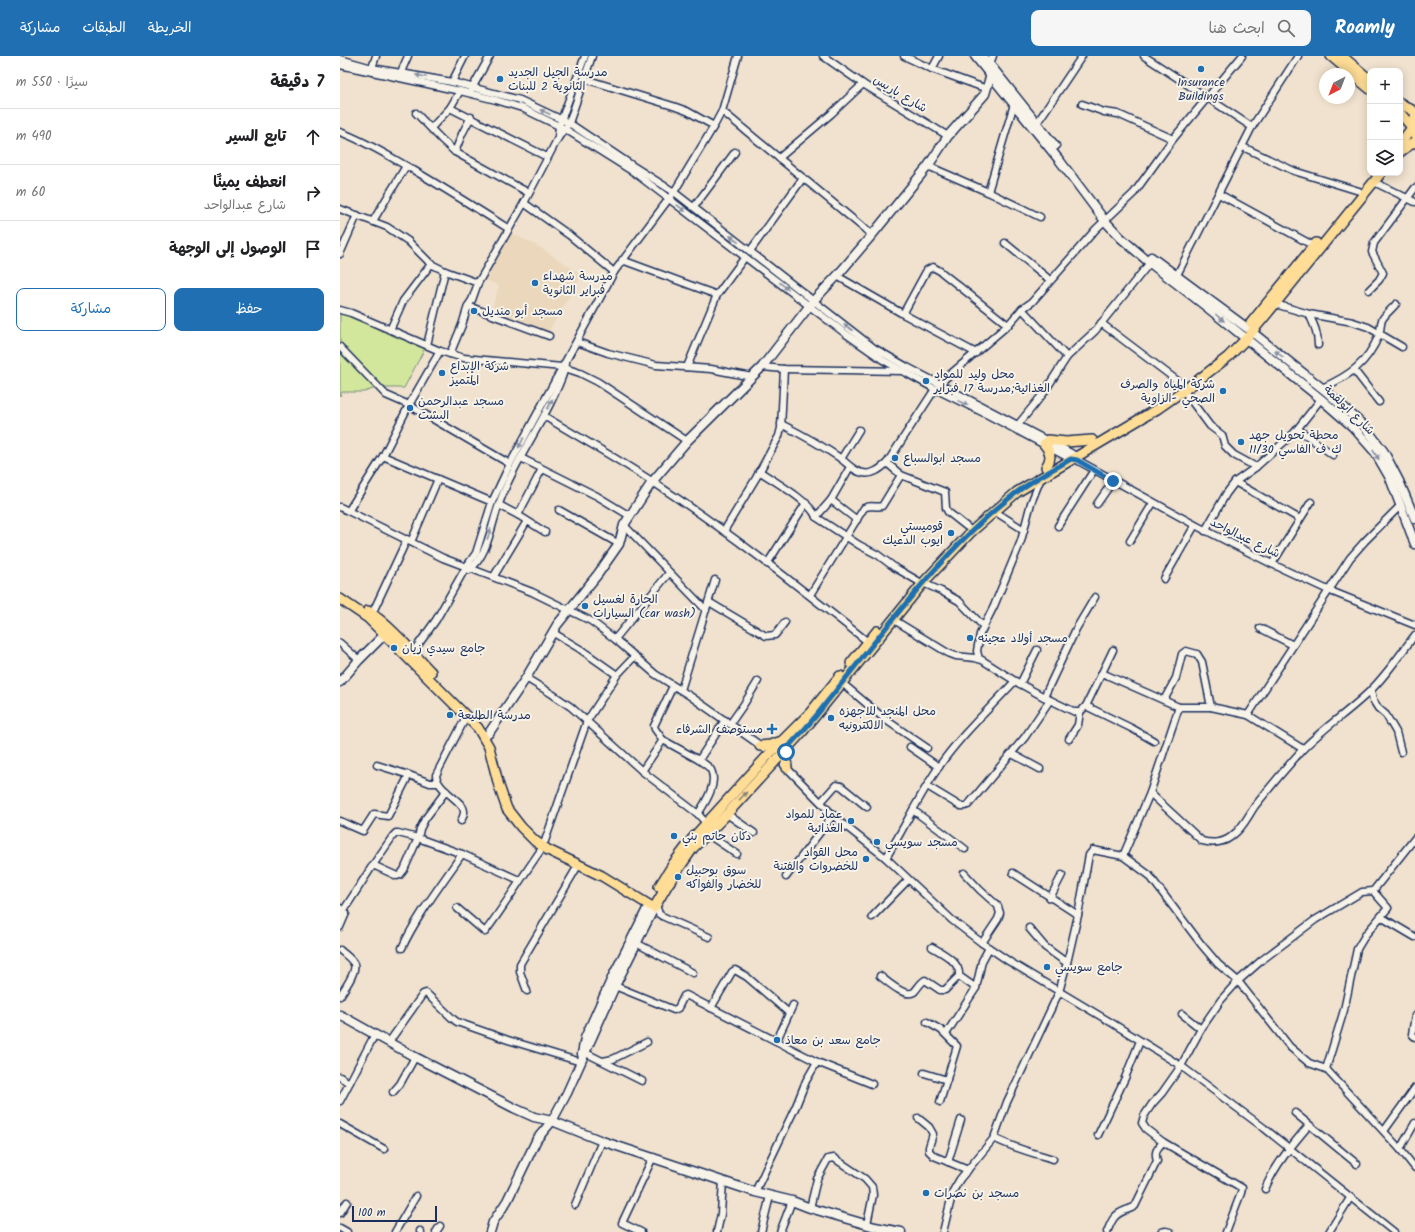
<!DOCTYPE html>
<html lang="ar">
<meta charset="utf-8">
<style>
body{margin:0;font-family:Kalam,"Playpen Sans Arabic",sans-serif;background:#f6f6f6;color:#202124;direction:rtl}
.controls{position:absolute;right:12px;top:12px;display:grid;overflow:hidden;border-radius:8px;box-shadow:0 2px 10px #0003}
.controls button{width:36px;height:36px;display:grid;place-items:center;padding:0;border:0;border-bottom:1px solid #e0e0e0;background:#fff;color:#202124;font:20px sans-serif}
.compass{position:absolute;left:979px;top:12px;width:36px;height:36px;border-radius:50%;background:#fff;box-shadow:0 2px 10px #0003;rotate:222deg}
.scale{position:absolute;left:12px;bottom:10px;width:85px;box-sizing:border-box;padding-left:4px;border:2px solid #1b2f5e;border-top:0;font-size:11px;line-height:14px;white-space:nowrap;color:#1b2f5e;-webkit-text-stroke:3px #f7f3e8;paint-order:stroke}
.stop{position:absolute;width:12px;height:12px;margin:-9px;border:3px solid #1f6fb2;border-radius:50%;background:#fff}
.stop.end{background:#1f6fb2;border-color:#fff;box-shadow:0 1px 4px #0008}
.list{margin:0;padding:0;list-style:none}
h2{display:flex;justify-content:space-between;align-items:center;height:52px;margin:0;padding:0 16px;font-size:17px}
h2 small{font-size:13px;font-weight:400;color:#757577}
.list li{display:grid;grid-template-columns:26px 1fr auto;gap:12px;align-items:center;box-sizing:border-box;height:56px;padding:0 16px;border-top:1px solid #e0e0e0}
.list b{display:block;font-size:15px;white-space:nowrap}
.list p{margin:0;font-size:13px;white-space:nowrap;color:#757577}
.list em{font-size:13px;font-style:normal;color:#757577}
.actions{display:flex;gap:8px;padding:12px 16px}
.actions a{flex:1;padding:9px 0;border:1px solid #1f6fb2;border-radius:8px;text-align:center;font-size:14px;color:#1f6fb2}
.actions .main{background:#1f6fb2;color:#fff}
.icon{flex:none;width:22px;height:22px;fill:none;stroke:currentColor;stroke-width:2;stroke-linecap:round;stroke-linejoin:round}
.map{position:relative;flex:none;width:1075px;height:1176px;overflow:hidden;direction:ltr}
header{display:flex;align-items:center;gap:24px;box-sizing:border-box;height:56px;padding:0 20px;background:#1f6fb2;color:#fff}
header strong{font-size:19px}
nav{display:flex;gap:22px;margin-inline-start:auto;font-size:14px}
.search{width:280px;height:36px;background:#f6f6f6;display:flex;align-items:center;gap:10px;box-sizing:border-box;padding:0 14px;border-radius:8px;color:#757577;font-size:15px}
main{display:flex}
aside{flex:1;background:#fff}
.map>svg:first-child{display:block}
.built{fill:#ebd7bc}
.green{fill:#d3e79c;stroke:#778b7d}
.lines{fill:none;stroke-linecap:round;stroke-linejoin:round}
.street-casing{stroke:#1b2f5e;stroke-width:9}
.secondary-casing{stroke:#1b2f5e;stroke-width:11}
.primary-casing{stroke:#1b2f5e;stroke-width:12}
.street{stroke:#f7f3e8;stroke-width:6}
.secondary{stroke:#f7f3e8;stroke-width:8}
.primary{stroke:#ffdd96;stroke-width:9}
.oneway{fill:#8991a3}
.oneway2{fill:#8d867a}
.route{stroke:#1f6fb2;stroke-width:5}
.poi-dot{fill:#1f6fb2;stroke:#f7f3e8;stroke-width:1.5}
.labels{text-anchor:middle;dominant-baseline:central;stroke-width:4;stroke-linejoin:round;paint-order:stroke}
.poi-label{font-size:12px;fill:#1b2f5e;stroke:#f7f3e8;text-anchor:start}
.street-label{font-size:12px;fill:#1b2f5e;stroke:#f7f3e8}
</style>
<header>
<strong>Roamly</strong>
<div class="search"><svg class="icon" aria-label="search" viewBox="0 0 24 24"><circle cx="10" cy="10" r="6"/><path d="M15 15l6 6"/></svg>ابحث هنا</div>
<nav><a>الخريطة</a><a>الطبقات</a><a>مشاركة</a></nav>
</header>
<main>
<div class="map">
<svg width="1075" height="1176" viewBox="0 0 1075 1176">
<rect width="100%" height="100%" fill="#f0e2ce"/>
<filter id="ink" filterUnits="userSpaceOnUse"><feTurbulence type="fractalNoise" baseFrequency=".025" numOctaves="2"/><feDisplacementMap in="SourceGraphic" scale="8" xChannelSelector="R" yChannelSelector="G"/><feConvolveMatrix kernelMatrix="1 2 1 2 8 2 1 2 1" color-interpolation-filters="sRGB"/></filter>
<g filter="url(#ink)">
<path class="built" d="M170,176L201,192L242,219L208,276L152,252L159,230L144,223Z"/>
<path class="green" d="M0,250L87,286L84,294L64,332H36L24,336H2L0,340Z"/>
<g class="lines">
<g class="street-casing">
<g id="street">
<path d="M483,0L523,28L608,80"/>
<path d="M564,0L592,13L647,33"/>
<path d="M804,0L912,71"/>
<path d="M0,3L32,12L112,26L180,44L229,67L293,110L334,136L534,292L567,311L731,397L736,400L737,403"/>
<path d="M650,8L653,0"/>
<path d="M0,9L120,35L156,44L182,52L225,73L295,117L506,278L543,304L595,333L650,360L731,403L737,404L855,469L932,508L988,534L1075,569"/>
<path d="M32,12L36,0"/>
<path d="M592,13L599,0"/>
<path d="M61,16L68,0"/>
<path d="M245,23L333,50L347,55L374,70"/>
<path d="M112,26L125,0"/>
<path d="M131,34L150,0"/>
<path d="M742,48L764,56L778,58L833,83"/>
<path d="M110,52L207,101"/>
<path d="M382,55L532,179"/>
<path d="M76,57L101,83L115,96L189,137"/>
<path d="M697,67L742,0"/>
<path d="M91,72L110,52L120,35"/>
<path d="M0,76C25,85 47,99 70,112C104,132 136,152 169,173"/>
<path d="M218,82L219,70L245,0"/>
<path d="M903,91L954,115L1019,135"/>
<path d="M115,96L122,78L131,61"/>
<path d="M439,102L491,58L523,28"/>
<path d="M588,110L648,136L700,161"/>
<path d="M1034,126L1075,146"/>
<path d="M648,136L674,48"/>
<path d="M879,138L974,190"/>
<path d="M184,147L229,179L274,216"/>
<path d="M354,151L395,96"/>
<path d="M0,153L47,171L68,185L91,208L105,215L138,227"/>
<path d="M33,165L66,110"/>
<path d="M665,187L710,224"/>
<path d="M410,195L463,122"/>
<path d="M0,198L17,159"/>
<path d="M282,204L377,239"/>
<path d="M837,219L912,71L958,0"/>
<path d="M497,220L563,258L636,297"/>
<path d="M1029,234L1039,224L1043,217L1032,196L1034,187L1075,132"/>
<path d="M935,248L969,258L1013,266L1028,271L1062,291"/>
<path d="M128,250L209,280"/>
<path d="M682,253L727,301"/>
<path d="M0,254L11,257L100,295L124,302L222,311L240,317L258,326L347,385"/>
<path d="M563,258L587,214L593,211L600,215L668,269"/>
<path d="M969,258C974,269 978,277 978,289"/>
<path d="M761,267L843,329"/>
<path d="M50,274L63,245L91,208"/>
<path d="M237,286L268,297L316,309L371,313L412,321"/>
<path d="M87,289L105,215"/>
<path d="M0,291L46,339L69,349L170,408"/>
<path d="M110,298L122,269L128,250L132,244L138,227L184,147L218,82L229,67L252,0"/>
<path d="M347,311L377,239L405,201"/>
<path d="M422,311L444,313L563,315"/>
<path d="M1014,314L1039,346"/>
<path d="M600,327L668,269L682,253L692,246L756,173L794,137L833,83L902,0"/>
<path d="M982,332C1009,320 1027,308 1039,279C1041,274 1040,269 1042,264C1045,258 1052,253 1056,248"/>
<path d="M844,335L870,370L882,379L885,390L894,399L916,411"/>
<path d="M204,360C240,382 278,403 313,426C388,475 458,530 528,586"/>
<path d="M441,368C461,378 481,389 500,402C507,407 514,416 523,417C533,419 540,413 547,407L595,333"/>
<path d="M677,370L703,338L727,301L755,275L812,204"/>
<path d="M958,373L993,399"/>
<path d="M43,400L152,446"/>
<path d="M181,402L257,440L290,460"/>
<path d="M501,403L519,374"/>
<path d="M547,407L561,419L605,436L606,452L608,456L627,471"/>
<path d="M419,415C434,425 471,446 476,461L519,489L538,499L554,511L578,525"/>
<path d="M895,426L960,463"/>
<path d="M491,444L517,464"/>
<path d="M757,448L773,425"/>
<path d="M159,449L178,459L205,476"/>
<path d="M0,451L103,502L192,536L251,565L275,583L315,618L350,640L424,692"/>
<path d="M9,454L43,400L69,349L100,295"/>
<path d="M219,454L279,488"/>
<path d="M654,455L684,474"/>
<path d="M178,459L202,413"/>
<path d="M476,461L491,444L510,411"/>
<path d="M284,469L366,554"/>
<path d="M718,470L754,414"/>
<path d="M384,475L416,422L439,380L441,372L444,313"/>
<path d="M865,475L886,438L895,426L916,411L954,377L981,343"/>
<path d="M790,485L813,447"/>
<path d="M71,486L98,423"/>
<path d="M427,508L466,447"/>
<path d="M932,508L971,446"/>
<path d="M129,514C147,501 151,471 158,451C170,415 193,382 210,348C216,335 223,322 226,308"/>
<path d="M154,520L187,465"/>
<path d="M824,523L855,469"/>
<path d="M583,527L601,535L619,545L643,570"/>
<path d="M470,539L524,452C530,448 536,452 542,450L561,419"/>
<path d="M369,546L426,580L435,579L445,566"/>
<path d="M31,560L67,483"/>
<path d="M554,564L608,597L616,600L635,602L642,604L675,625L704,641L735,656H740L746,650L773,594"/>
<path d="M920,572L953,589"/>
<path d="M212,576L240,593L277,619"/>
<path d="M275,583L329,517"/>
<path d="M0,587L19,604"/>
<path d="M70,598L73,596L96,564L126,511L136,497L152,446L170,408L274,216L334,136L374,70L382,55L398,0"/>
<path d="M639,603L637,595L640,578L654,550L681,485L691,447L701,422"/>
<path d="M762,617L839,651H871L908,659L963,693"/>
<path d="M186,622L212,638L231,651L302,715L358,758L366,767"/>
<path d="M502,627L546,664L587,692"/>
<path d="M680,628L697,594"/>
<path d="M341,634L375,524"/>
<path d="M1031,634L1033,644L1038,652L1046,659L1056,676L1061,696"/>
<path d="M704,641L736,573L755,541"/>
<path d="M824,644L836,622L842,598L846,595L857,598L862,606L871,651"/>
<path d="M746,650L793,673L814,685"/>
<path d="M908,659L1010,502L1025,485L1061,449"/>
<path d="M390,668L404,648L418,625"/>
<path d="M729,683L738,669L740,656"/>
<path d="M323,684L359,704"/>
<path d="M570,691L599,711"/>
<path d="M672,698L700,713"/>
<path d="M37,709L69,719L90,727H98"/>
<path d="M444,709L499,765L546,802L612,864L642,887L670,906L772,967L841,1010L924,1072L1054,1176"/>
<path d="M302,715L323,684L315,673L314,670L333,630"/>
<path d="M587,730L620,750H625L628,749L685,681L710,644"/>
<path d="M810,737L862,785C872,788 885,787 893,779C903,772 908,760 915,750C930,731 946,712 962,694C983,672 1010,655 1031,634C1048,617 1061,597 1075,579"/>
<path d="M481,746L496,729L501,730L527,751"/>
<path d="M573,754L625,793"/>
<path d="M358,758C365,747 378,728 371,714C369,710 363,707 359,704L385,664"/>
<path d="M387,758L414,777"/>
<path d="M0,765L23,775L34,758L48,760L69,719"/>
<path d="M121,765C122,763 124,759 124,756C125,745 97,735 96,719L126,661"/>
<path d="M367,778L397,798"/>
<path d="M205,785L247,665L277,619L295,600"/>
<path d="M783,800L810,737L839,651"/>
<path d="M546,802C564,772 579,740 598,712C620,680 649,653 675,625"/>
<path d="M33,809L53,780L56,777H58L78,782L122,798L179,824"/>
<path d="M624,817L640,834L658,850L659,854L660,857L658,863L642,887"/>
<path d="M673,817L738,859"/>
<path d="M446,821L493,759"/>
<path d="M710,842L722,819"/>
<path d="M0,852L6,857L0,871"/>
<path d="M117,852L145,876C166,848 183,819 203,791"/>
<path d="M314,852H317L319,858L322,860L369,881"/>
<path d="M0,860L33,809L57,820L60,819L64,814L78,782L80,773L85,763L106,735"/>
<path d="M532,861L568,824"/>
<path d="M1041,861L1075,881"/>
<path d="M689,872L705,891L727,907"/>
<path d="M296,887L353,917"/>
<path d="M592,891C602,897 621,906 619,920L636,932"/>
<path d="M62,892C78,858 101,829 122,798"/>
<path d="M0,894C4,898 11,902 14,908C17,916 4,933 0,940"/>
<path d="M540,920C548,926 565,942 574,936C578,932 580,927 585,924L600,934H605L619,920"/>
<path d="M275,930L334,954L338,952L344,940L346,939L477,1006L532,1028"/>
<path d="M187,935L180,916V908L239,808"/>
<path d="M371,952L392,916L395,914L407,921L449,957"/>
<path d="M842,958L861,973"/>
<path d="M1075,960L1072,978L1075,981"/>
<path d="M587,966L601,974L617,990L600,1046"/>
<path d="M606,978L636,932L642,905L649,892"/>
<path d="M437,984L453,949"/>
<path d="M49,986L83,938L86,937L112,962L117,966L168,984L241,1006"/>
<path d="M242,995L302,1025"/>
<path d="M263,1005L273,1003L307,986"/>
<path d="M986,1013L1004,954L1017,893L1026,878L1048,852L1033,835"/>
<path d="M584,1017L607,1024"/>
<path d="M0,1021L6,1025L10,1026"/>
<path d="M53,1036L60,1028L75,1001"/>
<path d="M0,1045L35,978"/>
<path d="M955,1057L1017,1108"/>
<path d="M578,1062L589,1071L593,1078L589,1091V1095L594,1100L628,1114"/>
<path d="M0,1068L44,1093"/>
<path d="M1044,1075L1075,1032"/>
<path d="M758,1079L785,1022L800,985"/>
<path d="M654,1082C673,1092 693,1097 713,1103"/>
<path d="M1060,1093L1075,1067"/>
<path d="M608,1106L621,1064"/>
<path d="M925,1133C935,1109 952,1089 969,1069"/>
<path d="M415,1136L456,1050L466,1025L477,1006"/>
<path d="M235,1149L262,1085"/>
<path d="M470,1152L477,1123L488,1103L494,1102L525,1123L532,1131L533,1139L527,1168"/>
<path d="M0,1157L7,1146"/>
<path d="M0,1172L7,1176"/>
<path d="M80,1175L81,1176"/>
<path d="M55,1176L76,1140"/>
<path d="M96,1176L100,1170"/>
<path d="M301,1176L282,1167L313,1101"/>
<path d="M377,1176L381,1158L383,1125"/>
<path d="M421,1176L430,1140"/>
<path d="M440,1176L452,1145"/>
<path d="M603,1176L613,1135L620,1123L654,1082L667,1046L719,936L727,907L738,859L749,799L753,794L783,800L809,819L861,888L878,908L898,925L950,991L969,1007L986,1013L1060,1093L1075,1112"/>
<path d="M767,1176C772,1164 773,1159 786,1154C790,1153 792,1152 795,1150L817,1105C814,1095 817,1093 823,1086"/>
<path d="M821,1176L826,1175L830,1176"/>
<path d="M886,1176L901,1137L902,1132L823,1086L806,1073L802,1067L804,1060L812,1048L822,1037L841,1010L861,973L881,944L898,925L922,904L975,864L1022,836L1033,835L1075,782"/>
<path d="M989,1176L1010,1142"/>
</g>
</g>
<g class="secondary-casing">
<g id="secondary">
<path d="M635,0L720,105L765,165L781,182L810,207L863,248L981,343L1013,371L1035,396L1050,422L1075,488"/>
<path d="M643,0L715,90"/>
<path d="M811,201L907,272L953,309L987,336L1025,371L1044,396L1059,425L1075,463"/>
<path d="M0,626L19,604L48,575"/>
<path d="M144,681L149,677L186,622L217,569L258,518L279,488L284,469L312,426L347,385L422,311L474,244L497,220L532,179L588,110L608,80L645,38L651,18L650,8"/>
<path d="M0,959L75,1001L174,1052L194,1061L212,1065L262,1085L415,1136L452,1145L470,1152L535,1171L561,1176"/>
<path d="M242,998L245,982L273,920L309,849"/>
<path d="M150,1176L153,1166L167,1145L197,1083L212,1065L227,1037L275,930L314,852"/>
</g>
</g>
<g class="primary-casing">
<g id="primary">
<path d="M991,0L1030,33"/>
<path d="M1002,0L1030,24"/>
<path d="M1060,47L1075,56"/>
<path d="M1060,57L1071,70"/>
<path d="M1075,61L1071,70L1075,80"/>
<path d="M1060,88L1071,73"/>
<path d="M1060,96L1068,90L1075,86"/>
<path d="M911,267L976,187"/>
<path d="M708,384L726,386L752,384"/>
<path d="M704,388C711,396 712,402 706,411"/>
<path d="M0,543L28,562L138,672L149,691L159,730L167,753L181,771L195,785L208,794L262,820L314,852L328,828L353,792L387,758L463,675L583,527L631,476L677,436L817,353L857,325L888,301L906,283L935,248L1041,117"/>
<path d="M28,555C52,571 71,595 91,616"/>
<path d="M511,607L537,575"/>
<path d="M420,690L430,689L439,686"/>
<path d="M447,712L446,704L448,691"/>
<path d="M319,831L334,807L353,782L431,696L470,657L500,620"/>
</g>
</g>
<use href="#street" class="street"/>
<use href="#secondary" class="secondary"/>
<use href="#primary" class="primary"/>
</g>
<defs><path id="oneway-solid" d="M-6-.8H1V-3.2L6.5 0L1 3.2V.8H-6Z"/></defs>
<g class="oneway">
<use href="#oneway-solid" transform="translate(81 20) rotate(-169)"/>
<use href="#oneway-solid" transform="translate(205 56) rotate(-155)"/>
<use href="#oneway-solid" transform="translate(341 152) rotate(37)"/>
<use href="#oneway-solid" transform="translate(394 183) rotate(-142)"/>
<use href="#oneway-solid" transform="translate(444 230) rotate(37)"/>
<use href="#oneway-solid" transform="translate(880 262) rotate(39)"/>
<use href="#oneway-solid" transform="translate(508 271) rotate(-142)"/>
<use href="#oneway-solid" transform="translate(939 298) rotate(-142)"/>
<use href="#oneway-solid" transform="translate(623 347) rotate(25)"/>
<use href="#oneway-solid" transform="translate(210 348) rotate(-64)"/>
<use href="#oneway-solid" transform="translate(181 387) rotate(118)"/>
<use href="#oneway-solid" transform="translate(1036 399) rotate(57)"/>
<use href="#oneway-solid" transform="translate(149 478) rotate(-72)"/>
</g>
<use class="oneway2" href="#oneway-solid" transform="translate(403 740) rotate(-47)"/>
</g>
<g class="lines" filter="url(#ink)">
<path class="route" d="M446,696C449,688 457,682 463,675C471,666 479,657 486,647C543,577 601,495 672,440C690,425 711,415 731,403L737,404L773,425"/>
</g>
<g class="poi-dot">
<circle cx="861" cy="13" r="4"/>
<circle cx="160" cy="23" r="4"/>
<circle cx="195" cy="227" r="4"/>
<circle cx="134" cy="255" r="4"/>
<circle cx="102" cy="317" r="4"/>
<circle cx="586" cy="325" r="4"/>
<circle cx="883" cy="335" r="4"/>
<circle cx="70" cy="352" r="4"/>
<circle cx="901" cy="386" r="4"/>
<circle cx="555" cy="402" r="4"/>
<circle cx="611" cy="477" r="4"/>
<circle cx="245" cy="550" r="4"/>
<circle cx="630" cy="582" r="4"/>
<circle cx="54" cy="592" r="4"/>
<circle cx="110" cy="659" r="4"/>
<circle cx="491" cy="662" r="4"/>
<path d="M430 667h4v4h4v4h-4v4h-4v-4h-4v-4h4z"/>
<circle cx="511" cy="765" r="4"/>
<circle cx="334" cy="780" r="4"/>
<circle cx="537" cy="786" r="4"/>
<circle cx="526" cy="803" r="4"/>
<circle cx="338" cy="821" r="4"/>
<circle cx="707" cy="911" r="4"/>
<circle cx="437" cy="984" r="4"/>
<circle cx="586" cy="1137" r="4"/>
</g>
<g class="labels">
<g class="poi-label">
<text x="168" y="16">مدرسة الجيل الجديد<tspan x="168" dy="14">الثانوية 2 للبنات</tspan></text>
<text x="861" y="26" text-anchor="middle">Insurance<tspan x="861" dy="14">Buildings</tspan></text>
<text x="203" y="220">مدرسة شهداء<tspan x="203" dy="14">فبراير الثانوية</tspan></text>
<text x="142" y="255">مسجد أبو منديل</text>
<text x="110" y="310">شركة الإبداع<tspan x="110" dy="14">المتميز</tspan></text>
<text x="594" y="318">محل وليد للمواد<tspan x="594" dy="14">الغذائية;مدرسة 17 فبراير</tspan></text>
<text x="875" y="328" text-anchor="end">شركة المياه والصرف<tspan x="875" dy="14">الصحي -الزاوية</tspan></text>
<text x="78" y="345">مسجد عبدالرحمن<tspan x="78" dy="14">البشت</tspan></text>
<text x="909" y="379">محطة تحويل جهد<tspan x="909" dy="14">11/30 ك ف الفاسي</tspan></text>
<text x="563" y="402">مسجد ابوالسباع</text>
<text x="603" y="470" text-anchor="end">قوميستي<tspan x="603" dy="14">ايوب الدعيك</tspan></text>
<text x="253" y="543">الحارة لغسيل<tspan x="253" dy="14">السيارات (car wash)</tspan></text>
<text x="638" y="582">مسجد أولاد عجينه</text>
<text x="62" y="592">جامع سيدي زيان</text>
<text x="499" y="655">محل المنجد للاجهزه<tspan x="499" dy="14">الالكترونيه</tspan></text>
<text x="118" y="659">مدرسة الطليعة</text>
<text x="423" y="673" text-anchor="end">مستوصف الشرفاء</text>
<text x="503" y="758" text-anchor="end">عماد للمواد<tspan x="503" dy="14">الغذائية</tspan></text>
<text x="342" y="780">دكان حاتم بني</text>
<text x="545" y="786">مسجد سويسي</text>
<text x="518" y="796" text-anchor="end">محل القواد<tspan x="518" dy="14">للخضروات والفتنة</tspan></text>
<text x="346" y="814">سوق بوحبيل<tspan x="346" dy="14">للخضار والفواكه</tspan></text>
<text x="715" y="911">جامع سويسي</text>
<text x="445" y="984">جامع سعد بن معاذ</text>
<text x="594" y="1137">مسجد بن نصرات</text>
</g>
<g class="street-label">
<text transform="translate(560 38) rotate(31)">شارع باريس</text>
<text transform="translate(1009 354) rotate(44)">شارع ابولقمة</text>
<text transform="translate(905 482) rotate(26)">شارع عبدالواحد</text>
</g>
</g>
</svg>
<div class="controls">
<button>+</button>
<button>−</button>
<button><svg class="icon" aria-label="layers" viewBox="0 0 24 24"><path d="M12 4l9 5-9 5-9-5zM3 14l9 5 9-5"/></svg></button>
</div>
<svg class="compass" viewBox="-18 -18 36 36"><path d="M0-13l5 13h-10z" fill="#e53935"/><path d="M0 13l5-13h-10z" fill="#757577"/></svg>
<div class="scale">100 m</div>
<div class="stop" style="left:446px;top:696px"></div>
<div class="stop end" style="left:773px;top:425px"></div>
</div>
<aside>
<h2>7 دقيقة<small>سيرًا · 550 m</small></h2>
<ul class="list">
<li><svg class="icon" aria-label="ahead" viewBox="0 0 24 24"><path d="M12 20V5M6 11l6-6 6 6"/></svg><div><b>تابع السير</b></div><em>490 m</em></li>
<li><svg class="icon" aria-label="right" viewBox="0 0 24 24"><path d="M7 20v-9h11M14 6l5 5-5 5"/></svg><div><b>انعطف يمينًا</b><p>شارع عبدالواحد</p></div><em>60 m</em></li>
<li><svg class="icon" aria-label="arrive" viewBox="0 0 24 24"><path d="M6 21V4h12l-3 4 3 4H6"/></svg><div><b>الوصول إلى الوجهة</b></div></li>
</ul>
<div class="actions"><a class="main">حفظ</a><a>مشاركة</a></div>
</aside>
</main>
